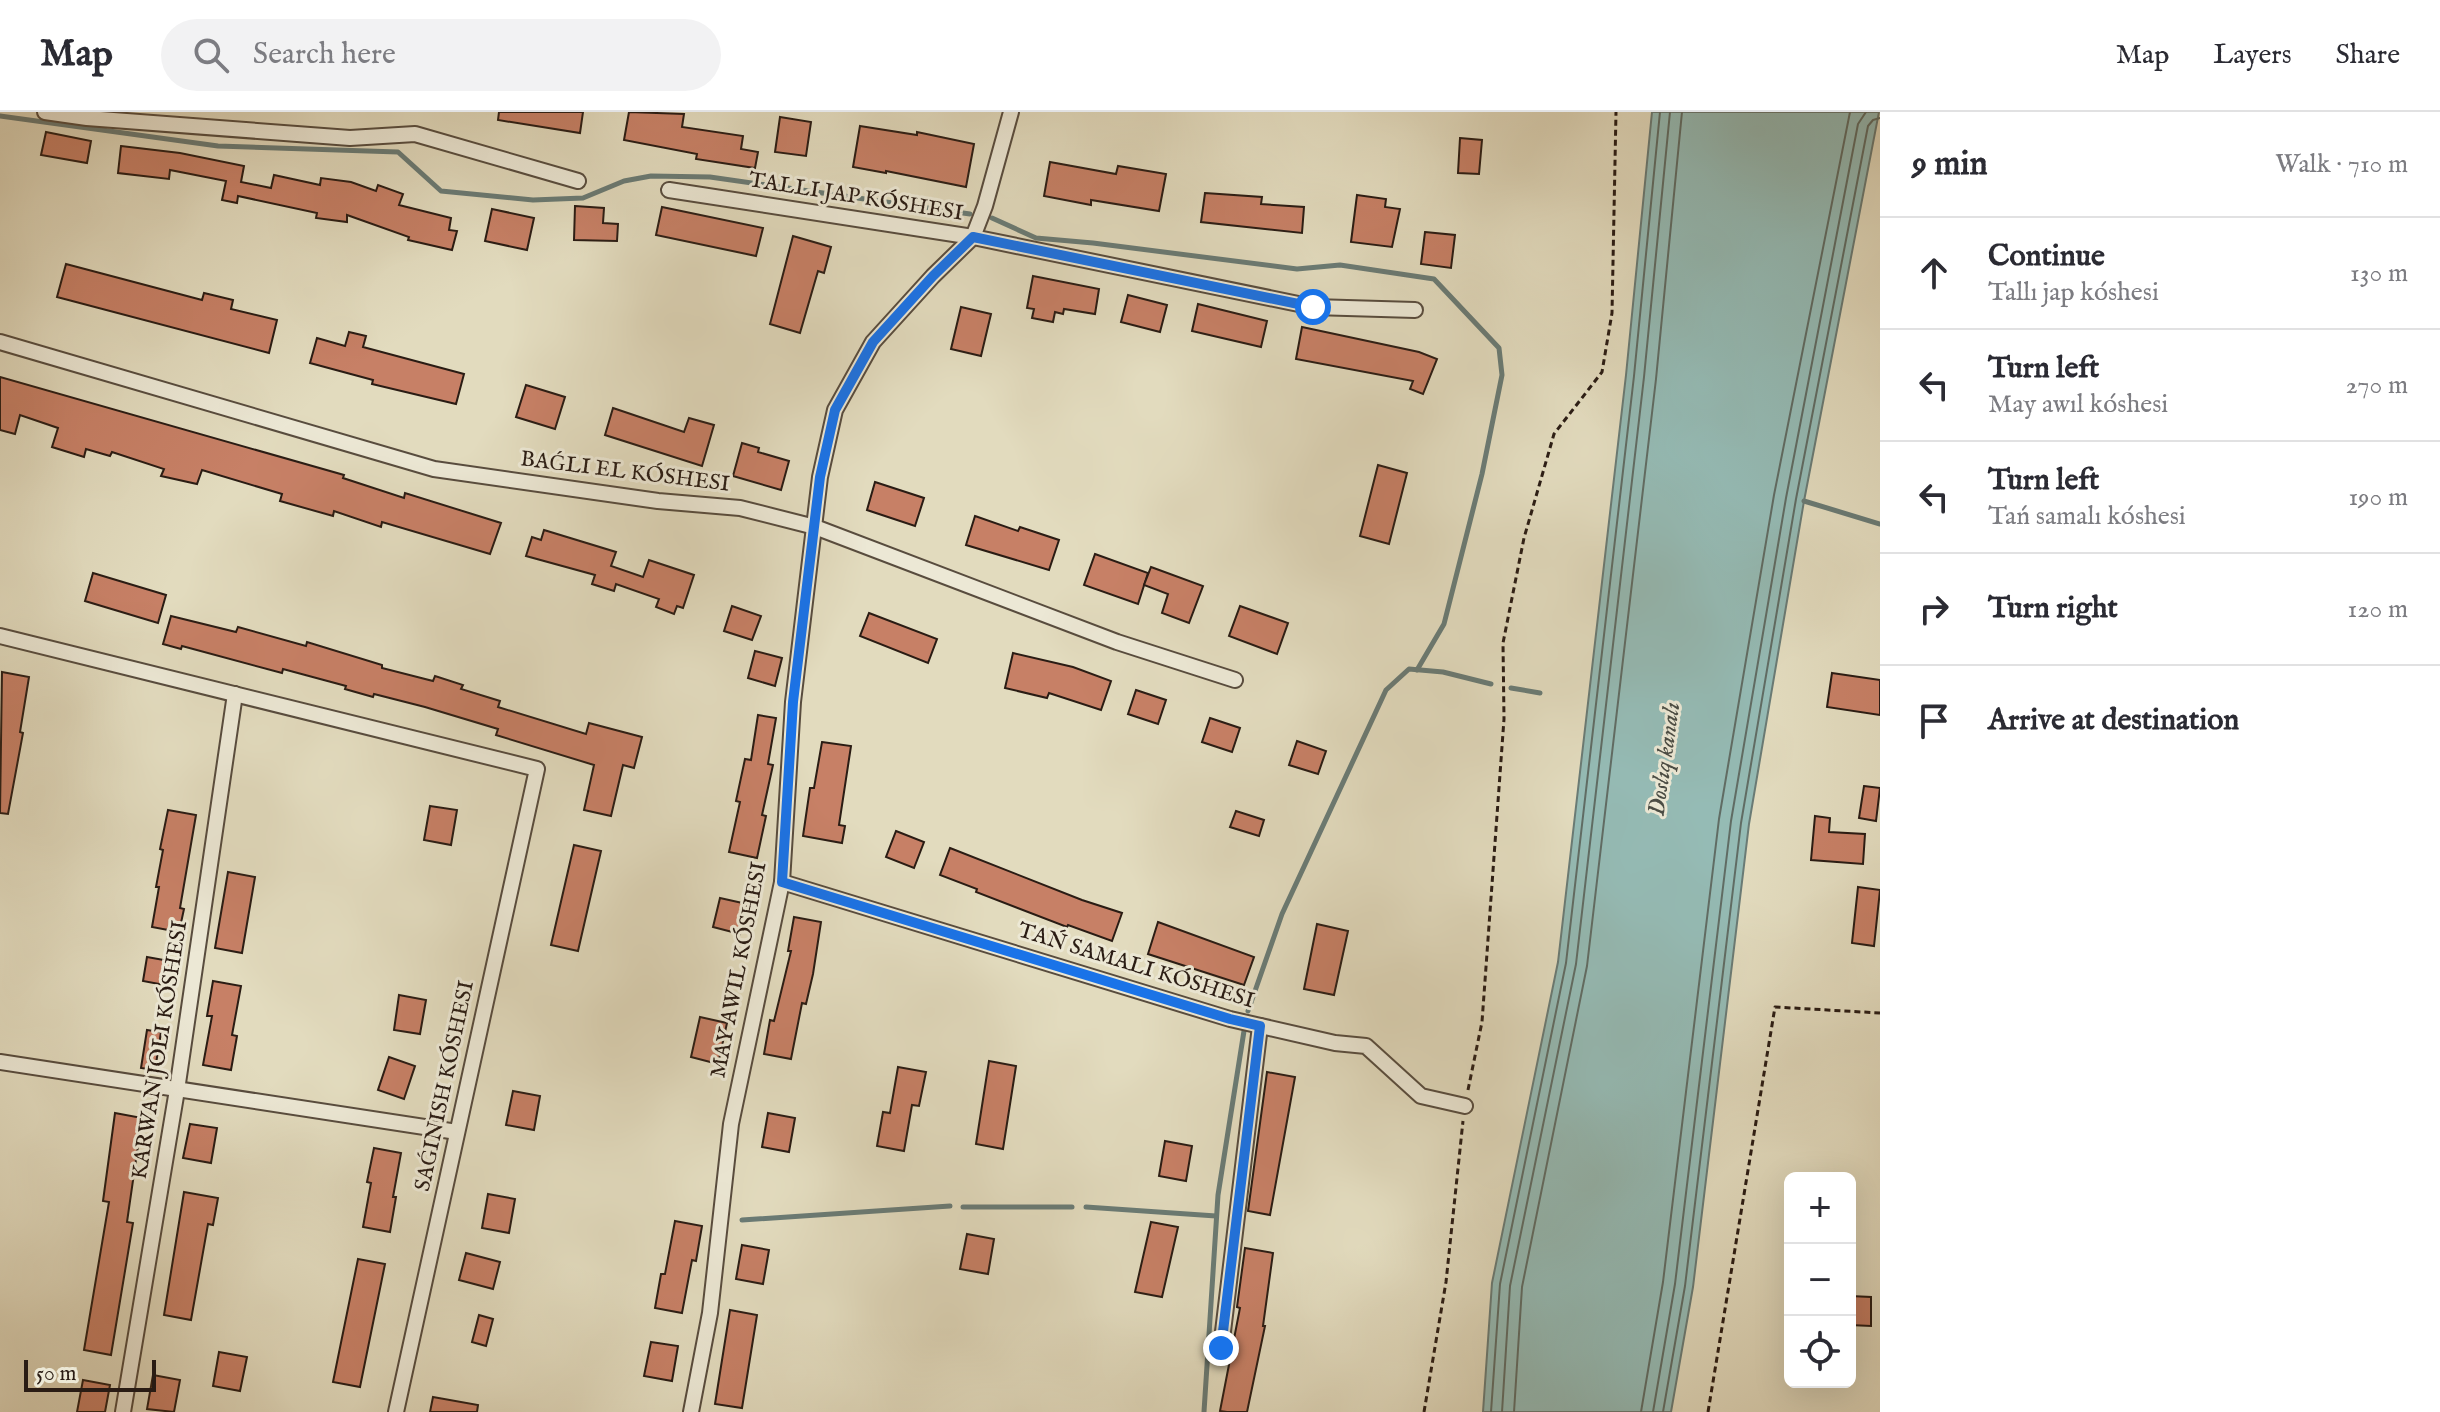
<!DOCTYPE html>
<meta charset="utf-8">
<style>
body{margin:0;font-family:"IM FELL English",serif;background:#f2f2f3;color:#2b2b33}
.controls{position:absolute;right:24px;bottom:24px;display:grid;overflow:hidden;border-radius:12px;box-shadow:0 8px 32px #0002}
.controls button{width:72px;height:72px;display:grid;place-items:center;padding:0;border:0;border-bottom:2px solid #e1e1e2;background:#fff;color:#2b2b33;font:40px sans-serif}
.scale{position:absolute;left:24px;bottom:20px;width:132px;box-sizing:border-box;padding-left:8px;border:4px solid #2a1c14;border-top:0;font-size:22px;line-height:28px;white-space:nowrap;color:#2a1c14;-webkit-text-stroke:6px #ece8d5;paint-order:stroke}
.stop{position:absolute;width:24px;height:24px;margin:-18px;border:6px solid #1a73e8;border-radius:50%;background:#fff}
.stop.end{background:#1a73e8;border-color:#fff;box-shadow:0 2px 8px #0008}
.list{margin:0;padding:0;list-style:none}
h2{display:flex;justify-content:space-between;align-items:center;height:104px;margin:0;padding:0 32px;font-size:34px}
h2 small{font-size:26px;font-weight:400;color:#7c7c81}
.list li{display:grid;grid-template-columns:52px 1fr auto;gap:24px;align-items:center;box-sizing:border-box;height:112px;padding:0 32px;border-top:2px solid #e1e1e2}
.list b{display:block;font-size:30px;white-space:nowrap}
.list p{margin:0;font-size:26px;white-space:nowrap;color:#7c7c81}
.list em{font-size:26px;font-style:normal;color:#7c7c81}
.icon{flex:none;width:44px;height:44px;fill:none;stroke:currentColor;stroke-width:2;stroke-linecap:round;stroke-linejoin:round}
.map{position:relative;flex:none;width:1880px;height:1300px;overflow:hidden}
header{display:flex;align-items:center;gap:48px;box-sizing:border-box;height:112px;padding:0 40px;background:#fff;border-bottom:2px solid #e1e1e2}
header strong{font-size:38px}
nav{display:flex;gap:44px;margin-inline-start:auto;font-size:28px}
.search{width:560px;height:72px;background:#f2f2f3;display:flex;align-items:center;gap:20px;box-sizing:border-box;padding:0 28px;border-radius:44px;color:#7c7c81;font-size:30px}
main{display:flex}
aside{flex:1;background:#fff}
.map>svg:first-child{display:block}
.water{fill:#95bbb5;stroke:#6a7b75;stroke-width:2}
.lines{fill:none;stroke-linecap:round;stroke-linejoin:round}
.shore{stroke:#606c64;stroke-width:2}
.stream{stroke:#6a7b75;stroke-width:5}
.building{fill:#c78066;stroke:#2a1c14;stroke-width:2}
.minor-casing{stroke:#584c3e;stroke-width:18}
.path{stroke:#2a1c14;stroke-width:3;stroke-dasharray:6 4;stroke-linecap:butt}
.minor{stroke:#ece8d5;stroke-width:14}
.route{stroke:#1a73e8;stroke-width:10}
.labels{text-anchor:middle;dominant-baseline:central;stroke-width:6;stroke-linejoin:round;paint-order:stroke}
.street-label{font-size:22px;fill:#2a1c14;stroke:#ece8d5}
.water-label{font-size:24px;font-style:italic;fill:#4a4c44;stroke:#ece8d5}
</style>
<header>
<strong>Map</strong>
<div class="search"><svg class="icon" aria-label="search" viewBox="0 0 24 24"><circle cx="10" cy="10" r="6"/><path d="M15 15l6 6"/></svg>Search here</div>
<nav><a>Map</a><a>Layers</a><a>Share</a></nav>
</header>
<main>
<div class="map">
<svg width="1880" height="1300" viewBox="0 0 1880 1300">
<rect width="100%" height="100%" fill="#e2dbbe"/>
<filter id="stains"><feTurbulence type="fractalNoise" baseFrequency=".0025" numOctaves="4"/><feColorMatrix values="0 0 0 0 .2 0 0 0 0 .09 0 0 0 0 .02 0 0 0 .5 -.17"/></filter>
<radialGradient id="worn" r=".72"><stop offset=".6" stop-color="#630" stop-opacity="0"/><stop offset="1" stop-color="#630" stop-opacity=".3"/></radialGradient>
<path class="water" d="M1652,0H1879L1804,389L1749,712L1693,1175L1671,1300H1483L1492,1171L1558,850L1626,263Z"/>
<g class="lines">
<g class="shore">
<path d="M1491,1300L1500,1172L1566,851L1634,264L1660,0"/>
<path d="M1502,1300L1510,1174L1576,852L1644,265L1670,0"/>
<path d="M1514,1300L1522,1175L1587,854L1656,267L1682,0"/>
<path d="M1641,1300L1663,1170L1719,707L1774,383L1850,0"/>
<path d="M1653,1300L1675,1172L1731,709L1786,386L1858,12L1866,0"/>
<path d="M1663,1300L1685,1174L1741,711L1796,387L1868,14L1873,8L1880,6"/>
</g>
<g class="stream">
<path d="M0,4L218,34L398,40L441,79L533,88L583,86L624,69L651,64L710,65L970,102"/>
<path d="M992,106L1036,126L1093,131L1297,157L1340,153L1434,167L1499,236L1502,263L1482,362L1444,512L1417,558"/>
<path d="M1804,389L1880,412"/>
<path d="M1511,576L1540,581"/>
<path d="M1248,899L1282,802L1386,578L1409,557L1443,560L1491,572"/>
<path d="M963,1095H1072"/>
<path d="M1086,1095L1216,1104"/>
<path d="M742,1108L950,1094"/>
<path d="M1204,1300L1218,1083L1244,919"/>
</g>
</g>
<g class="building">
<path d="M499,0H583L580,21L498,8Z"/>
<path d="M629,0L684,2L682,15L743,24L741,37L758,40L755,56L696,47L697,42L624,28Z"/>
<path d="M780,5L811,10L806,44L775,40Z"/>
<path d="M860,14L917,23V20L974,32L966,75L886,59V61L853,55Z"/>
<path d="M46,20L91,29L87,51L41,43Z"/>
<path d="M1460,26L1482,28L1479,62L1458,61Z"/>
<path d="M121,34L180,41L244,54L241,70L271,76L274,63L320,73L321,66L351,70L376,79L378,73L403,82L399,93L451,106L449,118L457,119L452,138L408,128L409,125L347,103V110L316,106L317,101L238,84L237,91L222,88L226,69L170,58L169,67L118,61Z"/>
<path d="M1050,50L1116,62L1118,54L1166,62L1159,99L1091,88V93L1044,84Z"/>
<path d="M1205,81L1262,85L1261,92L1304,95L1302,121L1201,110Z"/>
<path d="M1357,83L1386,87L1385,95L1400,97L1392,135L1351,130Z"/>
<path d="M575,94L604,96L603,111L618,112L617,129L574,128Z"/>
<path d="M662,95L763,116L756,144L656,123Z"/>
<path d="M492,97L534,106L527,138L485,129Z"/>
<path d="M1425,120L1455,123L1451,156L1421,152Z"/>
<path d="M793,124L831,135L824,161L818,159L800,221L770,212Z"/>
<path d="M66,152L202,188L204,181L233,188L231,197L277,208L269,241L57,185Z"/>
<path d="M1033,164L1099,177L1095,202L1064,197L1063,202L1055,200L1053,210L1032,206L1034,197L1027,196Z"/>
<path d="M1128,183L1167,193L1160,220L1121,210Z"/>
<path d="M1198,192L1267,209L1261,235L1192,219Z"/>
<path d="M961,195L991,202L981,244L951,237Z"/>
<path d="M1302,215L1419,240L1437,247L1423,282L1410,277L1413,269L1296,247Z"/>
<path d="M349,220L366,224L363,235L464,262L456,292L372,272L373,268L310,251L317,226L345,234Z"/>
<path d="M0,265L344,363L343,366L404,386L405,381L501,411L490,442L382,410L381,415L334,399L333,404L280,389L282,382L202,358L197,372L161,364L164,357L112,340L110,344L86,337L84,345L52,335L58,316L20,303L15,322L0,318Z"/>
<path d="M526,273L565,285L555,317L516,305Z"/>
<path d="M613,296L684,320L689,306L714,313L702,354L605,323Z"/>
<path d="M742,331L759,336L758,340L789,349L781,378L733,364Z"/>
<path d="M1378,353L1407,361L1389,432L1360,424Z"/>
<path d="M875,370L924,386L915,414L867,398Z"/>
<path d="M975,404L1018,419L1020,415L1059,428L1049,458L966,433Z"/>
<path d="M544,418L616,440L611,454L643,465L649,448L694,463L683,496L677,494L674,502L656,495L659,487L616,472L614,479L592,472L595,463L526,444L532,425L541,428Z"/>
<path d="M1095,442L1148,461L1138,492L1084,473Z"/>
<path d="M1151,455L1203,474L1189,511L1162,501L1168,482L1144,473Z"/>
<path d="M93,461L166,483L158,511L85,489Z"/>
<path d="M732,494L761,504L752,528L724,519Z"/>
<path d="M1240,494L1288,511L1277,542L1229,524Z"/>
<path d="M869,501L937,527L928,551L860,524Z"/>
<path d="M171,504L236,520L238,515L306,534L307,530L382,553V556L433,569L435,564L463,573L461,577L500,589L498,595L586,622L589,611L642,625L634,656L623,653L611,704L584,698L594,653L496,623L498,617L425,595L374,582L373,585L345,577L346,574L283,557L282,561L182,534L181,537L163,532Z"/>
<path d="M755,539L782,546L775,574L748,566Z"/>
<path d="M1013,541L1073,555L1111,569L1101,598L1049,581L1047,586L1005,576Z"/>
<path d="M2,560L29,565L20,620L23,621L8,702L0,701Z"/>
<path d="M1832,561L1880,568V603L1827,595Z"/>
<path d="M1136,578L1166,588L1158,612L1128,602Z"/>
<path d="M758,603L776,606L768,652L773,653L762,703L766,704L757,746L729,740L740,690L736,689L745,647L751,648Z"/>
<path d="M1210,606L1240,616L1232,640L1202,630Z"/>
<path d="M1297,629L1326,639L1318,662L1289,653Z"/>
<path d="M822,630L851,634L839,713L845,714L842,731L803,724L810,676H814Z"/>
<path d="M1864,674L1880,676L1876,709L1859,706Z"/>
<path d="M430,694L457,698L451,733L424,728Z"/>
<path d="M168,698L196,703L180,796L184,797L179,820L152,815L159,775H156L163,738L160,737Z"/>
<path d="M1236,699L1264,708L1259,724L1230,715Z"/>
<path d="M1815,704L1830,706L1829,720L1865,722L1863,752L1811,748Z"/>
<path d="M896,719L924,730L914,756L886,745Z"/>
<path d="M574,733L601,739L578,839L551,833Z"/>
<path d="M950,736L1082,788L1122,801L1112,829L1068,813L1067,815L976,780L977,777L940,763Z"/>
<path d="M228,760L255,765L242,841L215,836Z"/>
<path d="M1858,775L1880,778L1874,834L1852,831Z"/>
<path d="M720,786L747,792L740,822L713,815Z"/>
<path d="M794,805L821,810L813,862L806,892L802,891L791,947L764,942L770,908L774,909L791,839H788Z"/>
<path d="M1158,810L1254,845L1244,873L1148,842Z"/>
<path d="M1317,812L1348,819L1334,883L1304,877Z"/>
<path d="M147,845L175,850L170,874L143,869Z"/>
<path d="M213,869L241,874L232,923L237,924L231,958L203,953L212,904H207Z"/>
<path d="M399,883L426,888L420,922L394,918Z"/>
<path d="M700,905L727,911L718,952L691,945Z"/>
<path d="M147,918L161,920L155,958L141,956Z"/>
<path d="M389,945L415,954L404,987L378,978Z"/>
<path d="M989,949L1016,954L1003,1037L976,1032Z"/>
<path d="M898,955L926,960L919,994L912,993L904,1039L877,1034L883,1000L890,1001Z"/>
<path d="M1267,960L1295,965L1270,1103L1248,1099Z"/>
<path d="M513,979L540,984L534,1018L506,1013Z"/>
<path d="M115,1001L142,1006L127,1110L133,1111L111,1243L84,1238L109,1090L103,1089Z"/>
<path d="M768,1001L795,1006L789,1040L762,1035Z"/>
<path d="M190,1012L217,1016L211,1051L183,1046Z"/>
<path d="M1165,1029L1192,1034L1186,1069L1159,1064Z"/>
<path d="M374,1036L401,1041L393,1085H396L390,1120L363,1115L371,1071L367,1070Z"/>
<path d="M184,1080L218,1086L213,1113L208,1112L191,1208L164,1203Z"/>
<path d="M488,1082L515,1087L509,1121L482,1116Z"/>
<path d="M675,1109L702,1114L696,1149L692,1148L682,1201L655,1196L661,1162H665Z"/>
<path d="M1151,1110L1178,1115L1162,1185L1135,1180Z"/>
<path d="M967,1122L994,1127L988,1162L960,1157Z"/>
<path d="M742,1133L769,1138L763,1172L736,1167Z"/>
<path d="M1245,1136L1273,1141L1263,1214H1265L1247,1300H1227L1220,1299L1240,1196L1237,1195Z"/>
<path d="M466,1141L500,1150L493,1177L459,1168Z"/>
<path d="M358,1147L385,1152L360,1275L333,1270Z"/>
<path d="M1850,1184L1871,1185V1214L1850,1213Z"/>
<path d="M730,1198L757,1203L742,1296L715,1292Z"/>
<path d="M479,1203L493,1207L486,1234L472,1230Z"/>
<path d="M651,1230L678,1234L672,1269L644,1264Z"/>
<path d="M219,1240L247,1245L240,1279L213,1274Z"/>
<path d="M153,1263L180,1268L174,1300L147,1297Z"/>
<path d="M83,1268L110,1273L105,1300H77Z"/>
<path d="M433,1285L478,1293L477,1300H430Z"/>
</g>
<g class="lines">
<g class="minor-casing">
<g id="minor">
<path d="M45,0L87,6L350,26L415,22L578,69"/>
<path d="M669,78L973,125L1313,195L1415,198"/>
<path d="M0,230L434,357L658,389L740,396L815,415L1117,530L1235,568"/>
<path d="M0,524L537,657L396,1300"/>
<path d="M782,770L1230,907L1335,931L1366,934L1421,984L1465,994"/>
<path d="M0,950L457,1020"/>
<path d="M1221,1236L1260,914"/>
<path d="M123,1300L177,978L235,582"/>
<path d="M691,1300L710,1201L731,1012L782,770L793,590L820,365L835,298L873,230L933,164L973,125L985,94L1011,0"/>
</g>
</g>
<g class="path">
<path d="M1468,978L1482,910L1504,607L1503,531L1524,426L1554,322L1602,260L1612,201L1616,0"/>
<path d="M1424,1300L1446,1170L1463,1009"/>
<path d="M1708,1300L1775,895L1880,901"/>
</g>
<use href="#minor" class="minor"/>
</g>
<g class="lines">
<path class="route" d="M1221,1236L1260,914L1230,907L782,770L793,590L820,365L835,298L873,230L933,164L973,125L1313,195"/>
</g>
<g class="labels">
<g class="street-label">
<text transform="translate(856 85) rotate(9)">TALLI JAP KÓSHESI</text>
<text transform="translate(625 360) rotate(7)">BAǴLI EL KÓSHESI</text>
<text transform="translate(1136 854) rotate(17)">TAŃ SAMALI KÓSHESI</text>
<text transform="translate(739 858) rotate(-79)">MAY AWIL KÓSHESI</text>
<text transform="translate(160 938) rotate(-81)">KARWAN JOLI KÓSHESI</text>
<text transform="translate(445 974) rotate(-78)">SAǴINISH KÓSHESI</text>
</g>
<g class="water-label">
<text transform="translate(1665 647) rotate(-82)">Doslıq kanalı</text>
</g>
</g>
<rect width="100%" height="100%" filter="url(#stains)"/>
<rect width="100%" height="100%" fill="url(#worn)"/>
</svg>
<div class="controls">
<button>+</button>
<button>−</button>
<button><svg class="icon" aria-label="locate" viewBox="0 0 24 24"><circle cx="12" cy="12" r="6"/><path d="M12 2v4M12 18v4M2 12h4M18 12h4"/></svg></button>
</div>
<div class="scale">50 m</div>
<div class="stop" style="left:1313px;top:195px"></div>
<div class="stop end" style="left:1221px;top:1236px"></div>
</div>
<aside>
<h2>9 min<small>Walk · 710 m</small></h2>
<ul class="list">
<li><svg class="icon" aria-label="ahead" viewBox="0 0 24 24"><path d="M12 20V5M6 11l6-6 6 6"/></svg><div><b>Continue</b><p>Tallı jap kóshesi</p></div><em>130 m</em></li>
<li><svg class="icon" aria-label="left" viewBox="0 0 24 24"><path d="M17 20v-9H6M10 6l-5 5 5 5"/></svg><div><b>Turn left</b><p>May awıl kóshesi</p></div><em>270 m</em></li>
<li><svg class="icon" aria-label="left" viewBox="0 0 24 24"><path d="M17 20v-9H6M10 6l-5 5 5 5"/></svg><div><b>Turn left</b><p>Tań samalı kóshesi</p></div><em>190 m</em></li>
<li><svg class="icon" aria-label="right" viewBox="0 0 24 24"><path d="M7 20v-9h11M14 6l5 5-5 5"/></svg><div><b>Turn right</b></div><em>120 m</em></li>
<li><svg class="icon" aria-label="arrive" viewBox="0 0 24 24"><path d="M6 21V4h12l-3 4 3 4H6"/></svg><div><b>Arrive at destination</b></div></li>
</ul>
</aside>
</main>
